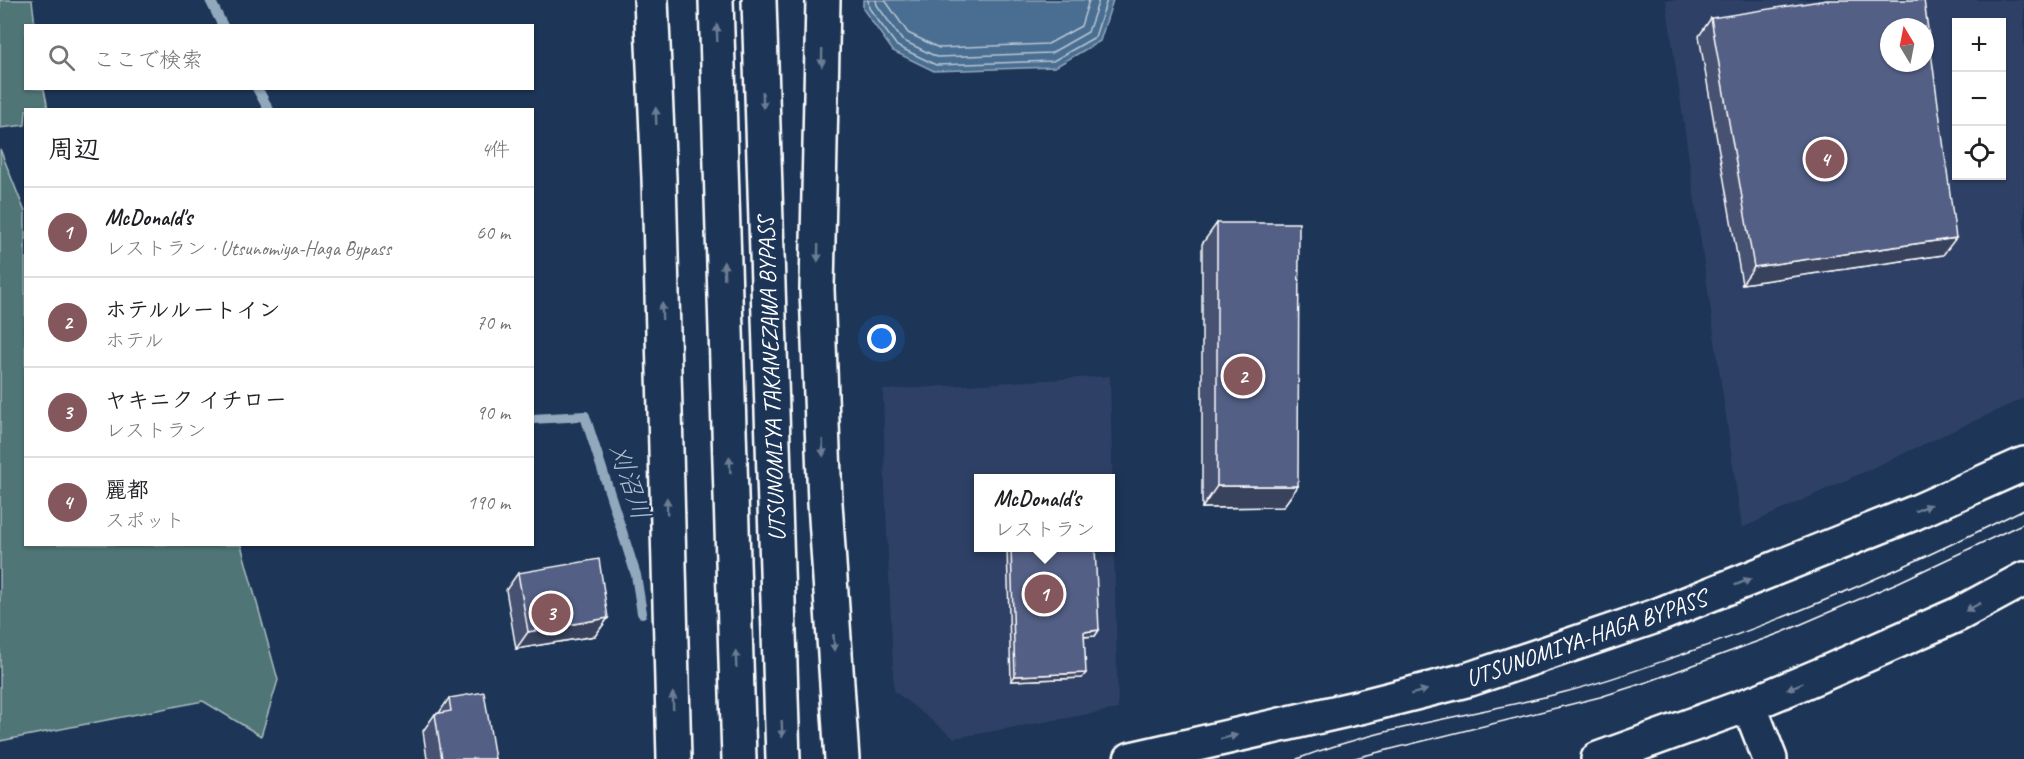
<!DOCTYPE html>
<html lang="ja">
<meta charset="utf-8">
<style>
body{margin:0;font-family:Caveat,"Klee One",sans-serif;background:#f6f6f6;color:#202124}
.controls{position:absolute;right:18px;top:18px;display:grid;overflow:hidden;border-radius:0px;box-shadow:0 2px 4px #0004}
.controls button{width:54px;height:54px;display:grid;place-items:center;padding:0;border:0;border-bottom:2px solid #e0e0e0;background:#fff;color:#202124;font:30px sans-serif}
.compass{position:absolute;left:1880px;top:18px;width:54px;height:54px;border-radius:50%;background:#fff;box-shadow:0 2px 4px #0004;rotate:350deg}
.you{position:absolute;left:882px;top:339px;width:21px;height:21px;margin:-15px;border:4px solid #fff;border-radius:50%;background:#1a73e8;box-shadow:0 0 0 9px #1a73e833}
.badge{display:grid;place-items:center;width:39px;height:39px;border-radius:50%;background:#84575d;color:#fff;font-size:20px;font-weight:700}
.pin{position:absolute;translate:-50% -50%;border:3px solid #fff;box-shadow:0 2px 6px #0006}
.popup{position:absolute;left:974px;top:474px;width:141px;height:78px;box-sizing:border-box;display:grid;place-content:center;border-radius:0px;background:#fff;filter:drop-shadow(0 2px 4px #0005);font-size:20px;white-space:nowrap;color:#757577}
.popup b{font-size:22px;color:#202124}
.popup::after{content:'';position:absolute;left:50%;top:100%;margin-left:-12px;border:12px solid transparent;border-top-color:#fff}
.list{margin:0;padding:0;list-style:none}
h2{display:flex;justify-content:space-between;align-items:center;height:78px;margin:0;padding:0 24px;font-size:26px}
h2 small{font-size:20px;font-weight:400;color:#757577}
.list li{display:grid;grid-template-columns:39px 1fr auto;gap:18px;align-items:center;box-sizing:border-box;height:90px;padding:0 24px;border-top:2px solid #e0e0e0}
.list b{display:block;font-size:22px;white-space:nowrap}
.list p{margin:0;font-size:20px;white-space:nowrap;color:#757577}
.list em{font-size:20px;font-style:normal;color:#757577}
.icon{flex:none;width:33px;height:33px;fill:none;stroke:currentColor;stroke-width:2;stroke-linecap:round;stroke-linejoin:round}
.map{position:relative;flex:none;width:2024px;height:759px;overflow:hidden}
.search{position:absolute;background:#fff;box-shadow:0 2px 4px #0004;left:24px;top:24px;width:510px;height:66px;display:flex;align-items:center;gap:15px;box-sizing:border-box;padding:0 21px;border-radius:0px;color:#757577;font-size:22px}
.panel{position:absolute;background:#fff;box-shadow:0 2px 4px #0004;left:24px;top:108px;width:510px;height:438px;border-radius:0px}
.map>svg:first-child{display:block}
.built{fill:#2d4165;fill-rule:evenodd}
.green{fill:#507577;stroke:#a8babb;stroke-width:1.5}
.water{fill:#4a6e91;stroke:#92a8bd;stroke-width:1.5}
.lines{fill:none;stroke-linecap:round;stroke-linejoin:round}
.shore{stroke:#b7c5d3;stroke-width:1.5}
.stream{stroke:#92a8bd;stroke-width:10}
.secondary-casing{stroke:#fff;stroke-width:38}
.primary-casing{stroke:#fff;stroke-width:38}
.highway-casing{stroke:#fff;stroke-width:38}
.secondary{stroke:#1d3557;stroke-width:33}
.primary{stroke:#1d3557;stroke-width:33}
.highway{stroke:#1d3557;stroke-width:33}
.tram{stroke:#fff;stroke-width:1.5}
.wall{fill:#475172;stroke:#fff;stroke-width:1.5}
.shaded-wall{fill:#39425d;stroke:#fff;stroke-width:1.5}
.building{fill:#525e85;stroke:#fff;stroke-width:1.5;fill-rule:evenodd}
.oneway{fill:#6c7c92}
.labels{text-anchor:middle;dominant-baseline:central;stroke-width:4.5;stroke-linejoin:round;paint-order:stroke}
.street-label{font-size:24px;fill:#fff;stroke:#1d3557}
.water-label{font-size:26px;font-style:italic;fill:#aebece;stroke:#1d3557}
</style>
<div class="map">
<svg width="2024" height="759" viewBox="0 0 2024 759">
<rect width="100%" height="100%" fill="#1d3557"/>
<filter id="ink" filterUnits="userSpaceOnUse"><feTurbulence type="fractalNoise" baseFrequency=".0167" numOctaves="2"/><feDisplacementMap in="SourceGraphic" scale="12" xChannelSelector="R" yChannelSelector="G"/><feConvolveMatrix kernelMatrix="1 2 1 2 8 2 1 2 1" color-interpolation-filters="sRGB"/></filter>
<g filter="url(#ink)">
<g class="built">
<path d="M1666,0H2024V398L1742,528ZM1956,22H2002V176H1956ZM1889,27H1925V63H1889Z"/>
<path d="M1110,376L1118,709L954,738L894,691L885,487L883,390ZM978,478H1110V548H978Z"/>
</g>
<g class="green">
<path d="M0,0H32L35,25L26,26V88L44,89L48,109L26,110L25,125L0,128Z"/>
<path d="M0,149L25,212L26,544L241,545L278,680L261,736L203,701L0,741Z"/>
</g>
<path class="water" d="M863,0H1113L1100,41L1055,67L934,71L893,51L863,9Z"/>
<g class="lines">
<g class="shore">
<path d="M868,0L869,8L897,46L936,65L1053,61L1095,37L1107,0"/>
<path d="M876,0L877,5L902,40L937,57L1051,53L1088,32L1099,0"/>
<path d="M885,0L908,33L939,48L1048,44L1081,26L1089,0"/>
</g>
<g class="stream">
<path d="M210,0L223,26"/>
<path d="M257,88L269,110"/>
<path d="M532,419L585,416L636,575L642,613"/>
</g>
<g class="secondary-casing">
<path id="secondary" d="M1749,705L1770,759"/>
</g>
<g class="primary-casing">
<g id="primary">
<path d="M1131,759L1360,707L1470,679L1656,616L1914,513L2024,464"/>
<path d="M1598,759L1761,700L1823,674L1959,614L2024,579"/>
</g>
</g>
<g class="highway-casing">
<g id="highway">
<path d="M651,0L659,178L674,759"/>
<path d="M716,0L739,759"/>
<path d="M759,0L783,759"/>
<path d="M823,0L817,289L825,503L842,759"/>
</g>
</g>
<use href="#secondary" class="secondary"/>
<use href="#primary" class="primary"/>
<use href="#highway" class="highway"/>
<g class="tram">
<path d="M1297,759C1383,726 1476,715 1565,692C1606,682 1646,667 1686,653C1802,613 1914,564 2024,509"/>
<path d="M1351,759L1600,697L1650,681L1783,632L1899,582L2024,523"/>
</g>
</g>
<g class="wall">
<path d="M1711,18L1943,255L1742,284L1699,36Z"/>
<path d="M1217,223L1298,486L1283,507L1202,508V244Z"/>
<path d="M1007,548H1082L1099,630L1095,636L1084,637L1082,678L1011,681Z"/>
<path d="M518,573L608,618L595,636L516,649L506,590Z"/>
<path d="M449,698L495,759H427L423,731L435,714L439,713Z"/>
</g>
<g class="shaded-wall">
<path d="M1956,238L1943,255L1742,284L1754,267Z"/>
<path d="M1217,486H1298L1283,507L1202,508Z"/>
<path d="M608,618L595,636L516,649L528,632Z"/>
<path d="M1099,630L1095,636L1081,637L1084,632Z"/>
<path d="M1086,673L1082,678L1011,681L1015,676Z"/>
</g>
<g class="building">
<path d="M1827,0H1924L1956,238L1754,267L1711,18ZM1889,27H1925V63H1889Z"/>
<path d="M1217,223H1299L1298,486H1217Z"/>
<path d="M1011,548H1082V549L1095,548L1099,630L1084,632L1086,673L1015,676Z"/>
<path d="M599,559L608,618L528,632L518,573Z"/>
<path d="M484,692L495,759H442L435,714L451,711L449,698Z"/>
</g>
<defs><path id="oneway-solid" d="M-6-.8H1V-3.2L6.5 0L1 3.2V.8H-6Z" transform="scale(1.5)"/></defs>
<g class="oneway">
<use href="#oneway-solid" transform="translate(717 33) rotate(-92)"/>
<use href="#oneway-solid" transform="translate(822 58) rotate(91)"/>
<use href="#oneway-solid" transform="translate(763 100) rotate(88)"/>
<use href="#oneway-solid" transform="translate(656 116) rotate(-92)"/>
<use href="#oneway-solid" transform="translate(818 253) rotate(91)"/>
<use href="#oneway-solid" transform="translate(724 270) rotate(-92)"/>
<use href="#oneway-solid" transform="translate(662 311) rotate(-91)"/>
<use href="#oneway-solid" transform="translate(823 448) rotate(88)"/>
<use href="#oneway-solid" transform="translate(730 465) rotate(-92)"/>
<use href="#oneway-solid" transform="translate(667 506) rotate(-91)"/>
<use href="#oneway-solid" transform="translate(1923 508) rotate(-24)"/>
<use href="#oneway-solid" transform="translate(1743 582) rotate(-22)"/>
<use href="#oneway-solid" transform="translate(1973 607) rotate(152)"/>
<use href="#oneway-solid" transform="translate(834 643) rotate(86)"/>
<use href="#oneway-solid" transform="translate(736 659) rotate(-92)"/>
<use href="#oneway-solid" transform="translate(1795 686) rotate(157)"/>
<use href="#oneway-solid" transform="translate(1419 692) rotate(-15)"/>
<use href="#oneway-solid" transform="translate(673 701) rotate(-91)"/>
<use href="#oneway-solid" transform="translate(782 729) rotate(88)"/>
<use href="#oneway-solid" transform="translate(1229 737) rotate(-13)"/>
</g>
</g>
<g class="labels">
<g class="street-label">
<text transform="translate(771 379) rotate(-92)">UTSUNOMIYA TAKANEZAWA BYPASS</text>
<text transform="translate(1586 638) rotate(-19)">UTSUNOMIYA-HAGA BYPASS</text>
</g>
<g class="water-label">
<text transform="translate(630 482) rotate(72)">刈沼川</text>
</g>
</g>
</svg>
<div class="controls">
<button>+</button>
<button>−</button>
<button><svg class="icon" aria-label="locate" viewBox="0 0 24 24"><circle cx="12" cy="12" r="6"/><path d="M12 2v4M12 18v4M2 12h4M18 12h4"/></svg></button>
</div>
<svg class="compass" viewBox="-18 -18 36 36"><path d="M0-13l5 13h-10z" fill="#e53935"/><path d="M0 13l5-13h-10z" fill="#757577"/></svg>
<div class="you"></div>
<div class="pin badge" style="left:1044px;top:594px">1</div>
<div class="popup"><b>McDonald's</b>レストラン</div>
<div class="pin badge" style="left:1243px;top:376px">2</div>
<div class="pin badge" style="left:551px;top:613px">3</div>
<div class="pin badge" style="left:1825px;top:159px">4</div>
<div class="search"><svg class="icon" aria-label="search" viewBox="0 0 24 24"><circle cx="10" cy="10" r="6"/><path d="M15 15l6 6"/></svg>ここで検索</div>
<section class="panel">
<h2>周辺<small>4件</small></h2>
<ul class="list">
<li><span class="badge">1</span><div><b>McDonald's</b><p>レストラン · Utsunomiya-Haga Bypass</p></div><em>60 m</em></li>
<li><span class="badge">2</span><div><b>ホテルルートイン</b><p>ホテル</p></div><em>70 m</em></li>
<li><span class="badge">3</span><div><b>ヤキニク イチロー</b><p>レストラン</p></div><em>90 m</em></li>
<li><span class="badge">4</span><div><b>麗都</b><p>スポット</p></div><em>190 m</em></li>
</ul>
</section>
</div>
